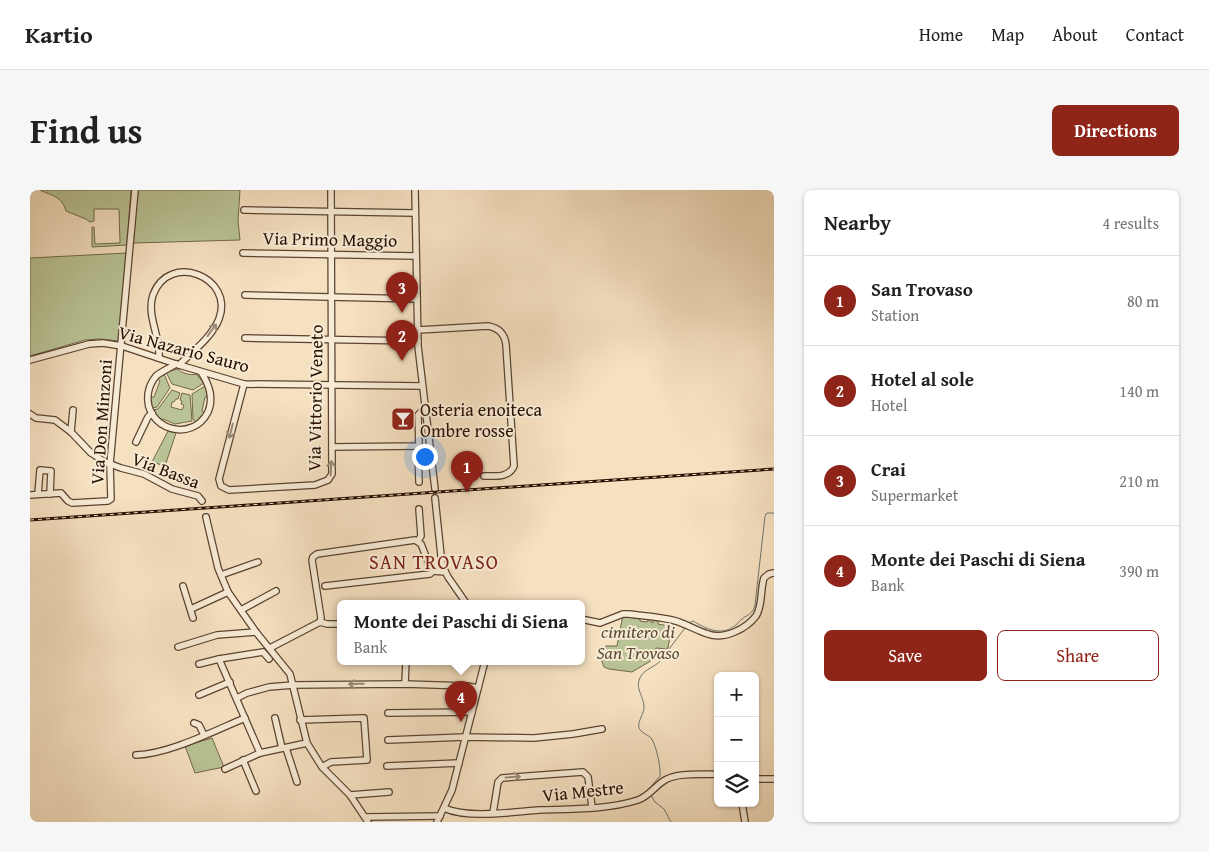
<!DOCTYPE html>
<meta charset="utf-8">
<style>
body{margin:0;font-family:"Gentium Book Plus",serif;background:#f6f6f6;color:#222}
.controls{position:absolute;right:15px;bottom:15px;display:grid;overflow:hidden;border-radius:8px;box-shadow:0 1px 4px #0004}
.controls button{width:45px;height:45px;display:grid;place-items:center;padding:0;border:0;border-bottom:1px solid #e0e0e0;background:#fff;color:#222;font:25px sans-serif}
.you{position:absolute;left:394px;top:266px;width:18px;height:18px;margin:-12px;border:4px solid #fff;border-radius:50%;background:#1a73e8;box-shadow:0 0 0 8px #1a73e833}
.badge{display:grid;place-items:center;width:32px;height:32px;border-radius:50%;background:#8f2418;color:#fff;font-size:16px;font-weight:700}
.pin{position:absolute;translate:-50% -41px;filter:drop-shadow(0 1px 2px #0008)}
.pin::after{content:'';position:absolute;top:26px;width:18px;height:15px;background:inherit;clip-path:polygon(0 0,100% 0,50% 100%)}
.popup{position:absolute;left:307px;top:410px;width:248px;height:65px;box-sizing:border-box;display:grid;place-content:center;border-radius:8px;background:#fff;filter:drop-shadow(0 1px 4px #0005);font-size:16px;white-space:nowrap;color:#767676}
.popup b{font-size:19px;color:#222}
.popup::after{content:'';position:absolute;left:50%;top:100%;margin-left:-10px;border:10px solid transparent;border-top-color:#fff}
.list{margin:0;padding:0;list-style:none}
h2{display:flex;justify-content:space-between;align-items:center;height:65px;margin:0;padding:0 20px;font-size:21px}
h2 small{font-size:16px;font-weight:400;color:#767676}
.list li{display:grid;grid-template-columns:32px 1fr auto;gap:15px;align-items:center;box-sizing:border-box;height:90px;padding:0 20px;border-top:1px solid #e0e0e0}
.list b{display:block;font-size:19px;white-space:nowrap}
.list p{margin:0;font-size:16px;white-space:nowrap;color:#767676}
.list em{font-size:16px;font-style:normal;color:#767676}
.actions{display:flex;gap:10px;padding:15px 20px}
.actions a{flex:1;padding:11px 0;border:1px solid #8f2418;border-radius:8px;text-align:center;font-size:18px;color:#8f2418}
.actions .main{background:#8f2418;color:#fff}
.icon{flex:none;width:28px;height:28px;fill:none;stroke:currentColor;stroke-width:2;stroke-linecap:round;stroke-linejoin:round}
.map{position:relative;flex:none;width:744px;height:632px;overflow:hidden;border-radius:8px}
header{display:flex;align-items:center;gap:30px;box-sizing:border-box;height:70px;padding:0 25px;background:#fff;border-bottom:1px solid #e0e0e0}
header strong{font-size:24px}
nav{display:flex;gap:28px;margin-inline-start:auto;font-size:18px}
.intro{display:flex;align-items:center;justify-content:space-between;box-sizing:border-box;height:120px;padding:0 30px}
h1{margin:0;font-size:35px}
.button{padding:12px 22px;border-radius:8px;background:#8f2418;color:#fff;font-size:18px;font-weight:700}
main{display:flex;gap:30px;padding:0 30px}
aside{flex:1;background:#fff;border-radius:8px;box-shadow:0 1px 4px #0004}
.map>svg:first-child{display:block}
.green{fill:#b9c395;stroke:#70694a}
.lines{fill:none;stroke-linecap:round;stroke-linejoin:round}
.stream{stroke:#6f7670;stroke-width:1}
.minor-casing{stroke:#5a4330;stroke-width:8}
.minor{stroke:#f8ebd6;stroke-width:5.5}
.rail-casing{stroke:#270f00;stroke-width:3}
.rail{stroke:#f8ebd6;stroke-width:1;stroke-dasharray:4;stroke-linecap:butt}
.oneway{stroke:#9a8876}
.labels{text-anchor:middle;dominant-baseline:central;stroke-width:4;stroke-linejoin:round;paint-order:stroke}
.street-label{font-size:18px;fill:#270f00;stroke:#f8ebd6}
.poi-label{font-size:18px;fill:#270f00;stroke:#f8ebd6;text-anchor:start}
.park-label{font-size:18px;font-style:italic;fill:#5a4e34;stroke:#f8ebd6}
.quarter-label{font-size:20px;letter-spacing:1px;fill:#7a1f14;stroke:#f8ebd6}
</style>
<header>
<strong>Kartio</strong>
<nav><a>Home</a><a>Map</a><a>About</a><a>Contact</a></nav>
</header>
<div class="intro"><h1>Find us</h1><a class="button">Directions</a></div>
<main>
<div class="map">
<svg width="744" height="632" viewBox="0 0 744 632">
<rect width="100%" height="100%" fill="#f5e0c0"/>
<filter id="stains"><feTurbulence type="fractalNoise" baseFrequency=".004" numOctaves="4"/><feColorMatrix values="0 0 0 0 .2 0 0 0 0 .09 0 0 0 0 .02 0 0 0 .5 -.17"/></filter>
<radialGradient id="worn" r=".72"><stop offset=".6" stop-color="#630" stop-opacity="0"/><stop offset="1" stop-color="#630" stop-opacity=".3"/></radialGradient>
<g class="green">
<path d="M10,0H101L97,55L62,57V37H64L65,54L90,53L89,19H64V31L60,32L56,29L36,21C32,6 22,6 10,0Z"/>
<path d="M108,0H210L208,31L210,50L103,53Z"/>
<path d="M97,63L89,151L70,149L55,150L0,166V68Z"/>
<path d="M148,179C151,183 161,186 166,184L174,193L163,200L142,194L136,182Z"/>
<path d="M134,184L140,198L127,217L122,218L120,207H124L130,191L128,189Z"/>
<path d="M175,196L179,207H175L172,221L175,223L166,233L163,229L162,204Z"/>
<path d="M142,200L150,203L148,209H146L144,212H142L141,217L152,220L154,215L151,214L152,211L150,210L152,203L160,205L162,231L145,234L133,229L131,231L122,220L128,219Z"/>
<path d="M138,241L146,243L135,276L122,272Z"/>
<path d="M593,425L610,429V431L617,432L618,430L623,433V430L628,431V434L644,437V440H641L638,458L636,459L626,458L624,469L602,482L579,479L574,477L571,469V463L576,456H587Z"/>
<path d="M182,548L194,577L165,583L155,556Z"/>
</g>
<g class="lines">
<g class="stream">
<path d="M659,433L663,431C675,438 690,446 703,437C707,435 709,431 712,429C718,424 723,424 725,415L735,326L737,323H744"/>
<path d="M619,601V599L630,586C631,578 626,554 621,548C617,544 611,543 609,538C607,531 615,523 614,516C613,505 604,497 611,486C615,479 625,477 630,471L655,438"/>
<path d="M621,605L625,612L634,619L641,632"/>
</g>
<g class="minor-casing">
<g id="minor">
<path d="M385,0L388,156L405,299"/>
<path d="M214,20L385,23"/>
<path d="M213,63L386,66"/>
<path d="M215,105L387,109"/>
<path d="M388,140L458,136C469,138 475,144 476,155L484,276C479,288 465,286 454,286"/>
<path d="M215,148L388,151"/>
<path d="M129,168C131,147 116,126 123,105C139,61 205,87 189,129C182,147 162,162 149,175"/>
<path d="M0,170L59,154L73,153L92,156L149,175L214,194L392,196"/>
<path d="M146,174C140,178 132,181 126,186C122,191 119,197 118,204C114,239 162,254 178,222C184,208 179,194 171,182"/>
<path d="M214,194L189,289L191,296L199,300L285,295L298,290L302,284L301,0"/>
<path d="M0,224L6,228L25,230L41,242L61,263L75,272L91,278L114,284L142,299L168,306L172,311"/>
<path d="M41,242L43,220"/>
<path d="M106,252L118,227L122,223"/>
<path d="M389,256L388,260L389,292"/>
<path d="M302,257L389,256L388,225L395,218"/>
<path d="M8,304L10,280L21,281L20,304"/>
<path d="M0,305L31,303L38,311L42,313L78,311L81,309L80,274L105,0"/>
<path d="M405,308L412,375L418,387L436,413"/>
<path d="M176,327L188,378L198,402L226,442L260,484L277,553L292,577L320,605L338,632"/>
<path d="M388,351L391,346L389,319"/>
<path d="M191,385L228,372"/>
<path d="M153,396L163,428"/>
<path d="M295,396L400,384L403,381L415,382"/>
<path d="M161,419L198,402"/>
<path d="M211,420L246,401"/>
<path d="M551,429L570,433L593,424H599C613,426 628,427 642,430C655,433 665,440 678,444C694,450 716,439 726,426C733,415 730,400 734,388L739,384L744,383"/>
<path d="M290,432L291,428L282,370L283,367L287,364L385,350L391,354L401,379L403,381"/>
<path d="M148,457L187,445L226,442"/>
<path d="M240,458L290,432L297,434H311"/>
<path d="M189,469L230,563"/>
<path d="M169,474L189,469L233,462L239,469"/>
<path d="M375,494L376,471"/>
<path d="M169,505L200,492"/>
<path d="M207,508L217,503L239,497L263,495L375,494L437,496L448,498"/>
<path d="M358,523L442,522"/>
<path d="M245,528L252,558"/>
<path d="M270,530L334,528L337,570L301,572L292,577"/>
<path d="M164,533L169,535L174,545"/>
<path d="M358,550L435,547L504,548L543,544L572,539"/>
<path d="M256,558L267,592"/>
<path d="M106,565C139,564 184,541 215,528"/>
<path d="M213,570L226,601"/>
<path d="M357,576L429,573"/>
<path d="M195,579L230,563L277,553"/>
<path d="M725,589H744"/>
<path d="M320,605L359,602"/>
<path d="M712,613L715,632"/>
<path d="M414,618C438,629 483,622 509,620C541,619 577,620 608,610C619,606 625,596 635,590C649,582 672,585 688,584"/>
<path d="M463,623L468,592L472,588L553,582L558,587L562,617"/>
<path d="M336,627L410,626"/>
<path d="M407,632L422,600L455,471"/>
</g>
</g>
<use href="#minor" class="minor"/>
<g class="rail-casing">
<path id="rail" d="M0,330L744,279"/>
</g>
<use href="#rail" class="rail"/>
</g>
<defs><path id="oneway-shaft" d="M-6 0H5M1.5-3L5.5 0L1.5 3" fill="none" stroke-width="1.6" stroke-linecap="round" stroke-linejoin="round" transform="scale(1.25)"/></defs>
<g class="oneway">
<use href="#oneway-shaft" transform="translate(182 140) rotate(-54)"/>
<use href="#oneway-shaft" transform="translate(201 241) rotate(104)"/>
<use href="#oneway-shaft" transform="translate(301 278) rotate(-87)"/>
<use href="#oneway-shaft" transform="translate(326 494) rotate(179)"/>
<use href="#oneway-shaft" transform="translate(483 587) rotate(-4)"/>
</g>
<defs>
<g id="bar-square" transform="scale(1.25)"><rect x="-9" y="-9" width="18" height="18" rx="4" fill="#8f2418" stroke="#f8ebd6"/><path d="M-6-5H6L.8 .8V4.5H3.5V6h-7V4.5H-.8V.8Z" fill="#fff"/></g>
</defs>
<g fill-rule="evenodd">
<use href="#bar-square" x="373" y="229"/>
</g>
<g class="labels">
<g class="street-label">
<text transform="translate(300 49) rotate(1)">Via Primo Maggio</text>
<text transform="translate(154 159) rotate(15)">Via Nazario Sauro</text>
<text transform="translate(285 208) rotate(-89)">Via Vittorio Veneto</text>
<text transform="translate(71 232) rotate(-86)">Via Don Minzoni</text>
<text transform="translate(136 280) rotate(21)">Via Bassa</text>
<text transform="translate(553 601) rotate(-6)">Via Mestre</text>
</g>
<g class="poi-label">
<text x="390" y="219">Osteria enoiteca<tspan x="390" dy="21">Ombre rosse</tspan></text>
</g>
<g class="park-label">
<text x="608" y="441">cimitero di<tspan x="608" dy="21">San Trovaso</tspan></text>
</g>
<g class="quarter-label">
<text x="404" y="371">SAN TROVASO</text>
</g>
</g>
<rect width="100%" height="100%" filter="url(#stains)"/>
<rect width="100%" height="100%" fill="url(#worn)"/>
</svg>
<div class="controls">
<button>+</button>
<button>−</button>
<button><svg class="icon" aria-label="layers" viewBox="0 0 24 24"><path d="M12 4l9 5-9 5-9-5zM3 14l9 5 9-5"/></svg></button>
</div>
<div class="you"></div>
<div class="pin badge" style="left:437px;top:302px">1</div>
<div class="pin badge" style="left:372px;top:171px">2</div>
<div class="pin badge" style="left:372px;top:123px">3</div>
<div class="pin badge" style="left:431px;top:532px">4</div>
<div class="popup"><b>Monte dei Paschi di Siena</b>Bank</div>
</div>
<aside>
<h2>Nearby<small>4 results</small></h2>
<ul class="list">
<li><span class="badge">1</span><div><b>San Trovaso</b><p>Station</p></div><em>80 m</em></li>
<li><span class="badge">2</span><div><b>Hotel al sole</b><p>Hotel</p></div><em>140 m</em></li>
<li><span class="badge">3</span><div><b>Crai</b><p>Supermarket</p></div><em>210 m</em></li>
<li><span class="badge">4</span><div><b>Monte dei Paschi di Siena</b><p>Bank</p></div><em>390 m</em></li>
</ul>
<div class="actions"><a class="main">Save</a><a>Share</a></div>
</aside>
</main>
